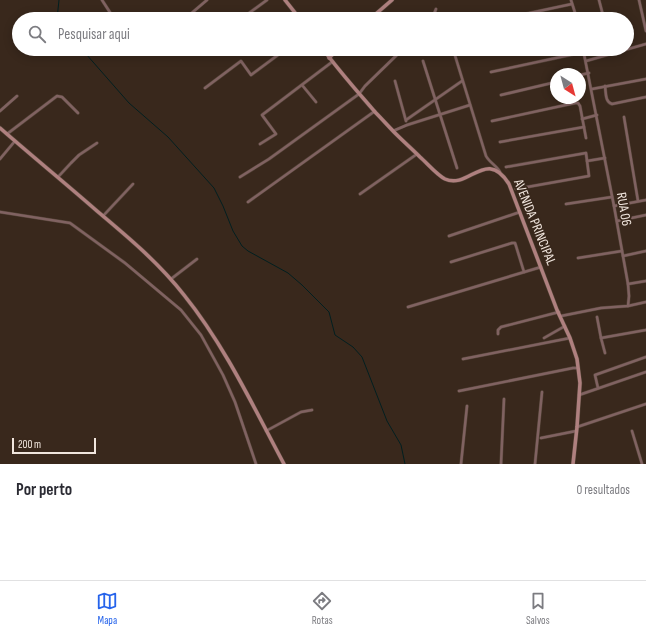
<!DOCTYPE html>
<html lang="pt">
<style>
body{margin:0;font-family:"Sofia Sans Condensed",sans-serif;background:#f2f2f3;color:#2b2b33}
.compass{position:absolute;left:550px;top:68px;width:36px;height:36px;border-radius:50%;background:#fff;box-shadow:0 2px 10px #0003;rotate:144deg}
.scale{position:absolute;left:12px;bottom:10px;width:84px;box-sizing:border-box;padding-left:4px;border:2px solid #f1e6de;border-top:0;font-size:11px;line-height:14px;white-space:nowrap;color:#f1e6de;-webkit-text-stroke:3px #39281c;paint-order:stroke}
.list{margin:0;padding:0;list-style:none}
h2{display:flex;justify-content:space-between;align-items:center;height:52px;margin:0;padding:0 16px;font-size:17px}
h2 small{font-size:13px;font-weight:400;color:#7c7c81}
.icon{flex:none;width:22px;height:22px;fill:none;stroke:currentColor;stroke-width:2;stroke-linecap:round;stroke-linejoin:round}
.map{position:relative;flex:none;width:646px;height:464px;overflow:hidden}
.search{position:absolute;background:#fff;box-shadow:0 2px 10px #0003;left:12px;right:12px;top:12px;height:44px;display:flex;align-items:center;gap:10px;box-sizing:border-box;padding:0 14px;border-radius:22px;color:#7c7c81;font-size:15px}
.sheet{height:116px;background:#fff}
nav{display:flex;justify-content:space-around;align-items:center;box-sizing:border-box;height:56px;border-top:1px solid #e1e1e2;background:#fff;font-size:11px;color:#7c7c81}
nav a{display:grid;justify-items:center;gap:2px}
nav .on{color:#2563eb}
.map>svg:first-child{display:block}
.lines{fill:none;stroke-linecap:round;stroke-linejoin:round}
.stream{stroke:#021f20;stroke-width:1}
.street-casing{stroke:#534337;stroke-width:3.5}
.secondary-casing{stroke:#534337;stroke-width:4.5}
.street{stroke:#806261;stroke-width:2.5}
.secondary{stroke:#af807f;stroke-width:3.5}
.labels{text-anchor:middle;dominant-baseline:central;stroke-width:3.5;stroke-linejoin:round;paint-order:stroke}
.street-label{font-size:14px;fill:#f1e6de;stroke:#39281c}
</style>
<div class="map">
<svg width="646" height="464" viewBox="0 0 646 464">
<rect width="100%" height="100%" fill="#39281c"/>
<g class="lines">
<g class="stream">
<path d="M57,19L59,0"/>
<path d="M79,49L86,54L129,103L168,137L214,188L223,206L233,231L242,246L248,251L288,273L302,285L329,312L335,335L353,347L362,357L387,421L401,445L405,464"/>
</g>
<g class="street-casing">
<g id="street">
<path d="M102,0L113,17"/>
<path d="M571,0L577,19"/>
<path d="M599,0L604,19"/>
<path d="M639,0L646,31"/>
<path d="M187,17L207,0"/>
<path d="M511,17L572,4"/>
<path d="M241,19L267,0"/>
<path d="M432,19L436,9"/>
<path d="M555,19L576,15"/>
<path d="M453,49L486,156C490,163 497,166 500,172"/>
<path d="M495,49L497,53"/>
<path d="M612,49L613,54"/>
<path d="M423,61L457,168"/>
<path d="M586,61L646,44"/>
<path d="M491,72L584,52"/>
<path d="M580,75L589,73"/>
<path d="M395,81L406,121"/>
<path d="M302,85L316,102"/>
<path d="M605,86C606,93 605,102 612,104L646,97"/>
<path d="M205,88L241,61L251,75L286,49"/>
<path d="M592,89L646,79"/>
<path d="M501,95L556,82"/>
<path d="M0,111L17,96"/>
<path d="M624,117L638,201"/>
<path d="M582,119L597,115"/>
<path d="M406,120L462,81"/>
<path d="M492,121L575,103H578L580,106L586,138"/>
<path d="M393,131L407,125L470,105"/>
<path d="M7,134L57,96L62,97L78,113"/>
<path d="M500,142L584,127"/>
<path d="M260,144L276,134L262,115L332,62"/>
<path d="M0,159L15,141"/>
<path d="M587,161L605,158"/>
<path d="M506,167L586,153L589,176L516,189"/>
<path d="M58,177L71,163L79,155L97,143"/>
<path d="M240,177L269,159L359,94L365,86L403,49"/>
<path d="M360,194L417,154"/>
<path d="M248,202L375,111"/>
<path d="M566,204L612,197"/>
<path d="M614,206L646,200"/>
<path d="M0,212L70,223L125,263L181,310L201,335L223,375L235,402L256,464"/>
<path d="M103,216L133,184"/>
<path d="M617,221L646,215"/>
<path d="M449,236L520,212"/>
<path d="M623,256L646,251"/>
<path d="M578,258L622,251"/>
<path d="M451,262L512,243H515L516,246L524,272"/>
<path d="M171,279L197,259"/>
<path d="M628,284L646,281"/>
<path d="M628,306L646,302"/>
<path d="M408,307L541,267"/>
<path d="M561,316L601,308L628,306L629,296L628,284L614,206L583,49"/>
<path d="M597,317L601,338L605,353"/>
<path d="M498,334V330L501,327L559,312"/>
<path d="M544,338L565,326"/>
<path d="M601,338L646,330"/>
<path d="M463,359L570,338"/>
<path d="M598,388L595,375L646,357"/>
<path d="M459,391L573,368H578"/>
<path d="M579,395L646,372"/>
<path d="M577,427L646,404"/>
<path d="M266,431L301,412L312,410"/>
<path d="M632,431L642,464"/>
<path d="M541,438L576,431"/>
<path d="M461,464L467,406"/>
<path d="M501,464L504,399"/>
<path d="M535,464L542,392"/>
</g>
</g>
<g class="secondary-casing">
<g id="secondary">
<path d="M285,0L300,19"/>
<path d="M370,19L392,0"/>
<path d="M323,49C339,71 357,91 375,112C382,119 389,127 396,134C404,142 412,149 420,157C427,163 437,175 445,179C469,190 486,147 509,184L557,310L570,338L577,359L580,383L577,427L573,464"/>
<path d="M329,58L338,49"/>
<path d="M0,128C32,156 65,183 97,211C128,237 159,263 184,295C225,346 253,406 284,464"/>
</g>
</g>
<use href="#street" class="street"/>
<use href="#secondary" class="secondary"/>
</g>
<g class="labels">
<g class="street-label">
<text transform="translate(624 209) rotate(80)">RUA 06</text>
<text transform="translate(535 222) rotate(68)">AVENIDA PRINCIPAL</text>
</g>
</g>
</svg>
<svg class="compass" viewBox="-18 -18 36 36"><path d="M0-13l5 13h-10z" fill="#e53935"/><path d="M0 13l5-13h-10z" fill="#7c7c81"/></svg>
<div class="scale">200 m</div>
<div class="search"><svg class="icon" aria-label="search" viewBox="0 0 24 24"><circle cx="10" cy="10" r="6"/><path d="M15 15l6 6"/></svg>Pesquisar aqui</div>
</div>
<section class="sheet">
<h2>Por perto<small>0 resultados</small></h2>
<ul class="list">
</ul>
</section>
<nav>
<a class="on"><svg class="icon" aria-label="map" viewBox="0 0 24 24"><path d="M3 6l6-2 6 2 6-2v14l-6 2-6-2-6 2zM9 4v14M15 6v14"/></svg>Mapa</a>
<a><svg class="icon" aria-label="directions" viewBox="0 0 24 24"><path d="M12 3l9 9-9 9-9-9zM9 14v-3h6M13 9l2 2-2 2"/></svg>Rotas</a>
<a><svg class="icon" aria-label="saved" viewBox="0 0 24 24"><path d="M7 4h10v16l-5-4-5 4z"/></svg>Salvos</a>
</nav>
